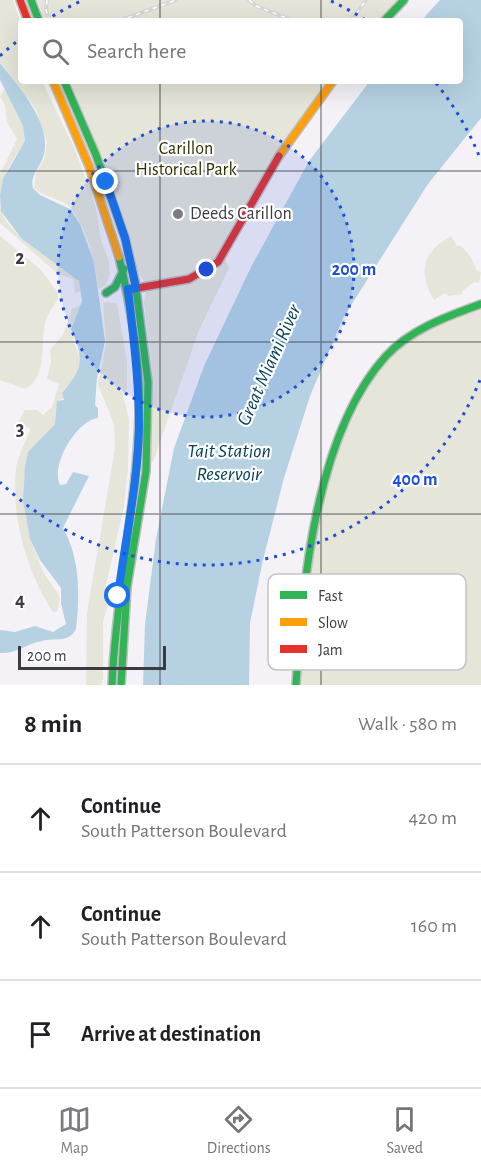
<!DOCTYPE html>
<meta charset="utf-8">
<style>
body{margin:0;font-family:"Alegreya Sans",sans-serif;background:#f6f6f6;color:#202124}
.scale{position:absolute;left:18px;bottom:15px;width:148px;box-sizing:border-box;padding-left:6px;border:3px solid #3d3b3f;border-top:0;font-size:16px;line-height:21px;white-space:nowrap;color:#3d3b3f;-webkit-text-stroke:4px #fff;paint-order:stroke}
.stop{position:absolute;width:18px;height:18px;margin:-14px;border:4px solid #1a73e8;border-radius:50%;background:#fff}
.stop.end{background:#1a73e8;border-color:#fff;box-shadow:0 2px 6px #0008}
.list{margin:0;padding:0;list-style:none}
h2{display:flex;justify-content:space-between;align-items:center;height:78px;margin:0;padding:0 24px;font-size:26px}
h2 small{font-size:20px;font-weight:400;color:#757577}
.list li{display:grid;grid-template-columns:39px 1fr auto;gap:18px;align-items:center;box-sizing:border-box;height:108px;padding:0 24px;border-top:2px solid #e0e0e0}
.list b{display:block;font-size:22px;white-space:nowrap}
.list p{margin:0;font-size:20px;white-space:nowrap;color:#757577}
.list em{font-size:20px;font-style:normal;color:#757577}
.icon{flex:none;width:33px;height:33px;fill:none;stroke:currentColor;stroke-width:2;stroke-linecap:round;stroke-linejoin:round}
.map{position:relative;flex:none;width:481px;height:685px;overflow:hidden}
.search{position:absolute;background:#fff;box-shadow:0 6px 24px #0002;left:18px;right:18px;top:18px;height:66px;display:flex;align-items:center;gap:15px;box-sizing:border-box;padding:0 21px;border-radius:6px;color:#757577;font-size:22px}
.sheet{height:402px;background:#fff}
nav{display:flex;justify-content:space-around;align-items:center;box-sizing:border-box;height:84px;border-top:2px solid #e0e0e0;background:#fff;font-size:16px;color:#757577}
nav a{display:grid;justify-items:center;gap:3px}
nav .on{color:#7d7b7f}
.map>svg:first-child{display:block}
.green{fill:#e5e5d9}
.water{fill:#b6d2e2}
.lines{fill:none;stroke-linecap:round;stroke-linejoin:round}
.fast-casing{stroke:#bdbcbe;stroke-width:10}
.slow-casing{stroke:#bdbcbe;stroke-width:10}
.jam-casing{stroke:#bdbcbe;stroke-width:10}
.fast{stroke:#30b455;stroke-width:7}
.slow{stroke:#ff9f0a;stroke-width:7}
.jam{stroke:#e5322d;stroke-width:7}
.rail-casing{stroke:#d8d7d8;stroke-width:4}
.rail{stroke:#fff;stroke-width:1.5;stroke-dasharray:4.5;stroke-linecap:butt}
.route{stroke:#1a73e8;stroke-width:8}
.grid{fill:none;stroke:#3d3b3f;stroke-width:1.5;stroke-opacity:0.55}
.ring{fill:none;stroke:#1d4ed8;stroke-width:3;stroke-dasharray:3 6}
.poi-dot{fill:#7d7b7f;stroke:#fff;stroke-width:2}
.labels{text-anchor:middle;dominant-baseline:central;stroke-width:4.5;stroke-linejoin:round;paint-order:stroke}
.park-label{font-size:18px;fill:#2f3100;stroke:#fff}
.poi-label{font-size:18px;fill:#3d3b3f;stroke:#fff;text-anchor:start}
.water-label{font-size:20px;font-style:italic;fill:#044056;stroke:#fff}
.key{fill:#fff;stroke:#c5c4c5;stroke-width:1.5}
.key-label{font-size:16px;fill:#3d3b3f}
.grid-label{font-size:20px;text-anchor:middle;font-weight:bold;fill:#3d3b3f;stroke:#fff;stroke-width:4.5;stroke-linejoin:round;paint-order:stroke}
.centre{fill:#1d4ed8;stroke:#fff;stroke-width:3}
.ring-label{font-size:18px;text-anchor:middle;font-weight:bold;fill:#1d4ed8;stroke:#fff;stroke-width:4.5;stroke-linejoin:round;paint-order:stroke}
</style>
<div class="map">
<svg width="481" height="685" viewBox="0 0 481 685">
<rect width="100%" height="100%" fill="#f4f2f6"/>
<g class="green">
<path d="M0,0H13L21,24V81H42L75,150L96,208L101,240L109,262L110,274L105,286L98,289C97,267 85,219 67,205C56,197 43,197 34,187L36,173L44,160L47,142L36,109L0,62Z"/>
<path d="M37,0H404L384,21H45Z"/>
<path d="M70,81H333L291,138L223,254L229,268L199,330L153,462H148L152,372L144,302C147,285 149,289 139,274L110,176Z"/>
<path d="M4,89L23,126L25,141L8,168L0,195V174L17,139L7,122L5,105L0,97Z"/>
<path d="M0,206C9,248 78,260 82,291L75,293L73,279L58,274L0,223Z"/>
<path d="M0,236L40,269L59,294C57,304 49,310 46,320C39,340 49,378 25,389L0,380Z"/>
<path d="M451,236L457,246L460,245L471,257L477,271L481,272L479,283L474,282L462,291V294L448,296L445,293L434,300C417,271 423,252 451,236Z"/>
<path d="M103,302L117,303L127,362V388L123,396L129,419L128,468L124,507L105,589L108,605L103,621V678L101,685H86L87,613L115,448L114,424L98,385L106,344Z"/>
<path d="M481,304V685H296L300,618L325,484L360,391L399,344Z"/>
<path d="M81,305L71,326C76,364 93,354 62,393L64,399L59,400L57,420L52,429L28,452L24,481V507L30,539L43,572L58,594L60,600L57,612H53C26,570 11,517 16,468C18,455 26,441 31,429L18,422L25,410H37L43,415L52,407L59,384L47,379L51,362L50,350L63,335L72,309Z"/>
</g>
<g class="water">
<path d="M440,0H481V118L428,184L343,318L310,396L284,478L263,560L250,623L249,685H143L145,624L156,539L174,448L204,366L251,267L309,161L370,81H460V21H421Z"/>
<path d="M0,63C18,86 52,123 44,154C42,166 29,175 33,188L40,195L70,209L80,224L94,262L105,341L97,378L95,405L98,408V418C77,420 50,465 60,485L66,484L73,472L89,476L63,528C80,557 80,596 76,629C68,644 55,637 42,641C26,644 17,654 0,653V630L15,632L35,626L53,632L66,624L61,604V588L40,560L30,539L23,501L25,466L28,452L55,424L57,401L64,400L62,393C84,367 84,360 71,329L82,301L79,281L21,238L1,211L0,195L3,179L25,141L23,126L0,80Z"/>
</g>
<g class="lines">
<g class="fast-casing">
<g id="fast">
<path d="M31,0L39,21"/>
<path d="M384,21L404,0"/>
<path d="M64,81L96,155L125,238L135,281L148,382L146,471L127,587L121,685"/>
<path d="M106,293L115,287L124,269"/>
<path d="M112,685C116,584 142,485 139,384C137,341 129,299 119,257"/>
<path d="M296,685C302,585 316,433 386,356C411,329 448,316 481,304"/>
</g>
</g>
<g class="slow-casing">
<g id="slow">
<path d="M53,81L89,166L119,257"/>
<path d="M279,156L333,81"/>
</g>
</g>
<g class="jam-casing">
<g id="jam">
<path d="M20,0L28,21"/>
<path d="M132,289L189,279L218,262L279,156"/>
</g>
</g>
<use href="#fast" class="fast"/>
<use href="#slow" class="slow"/>
<use href="#jam" class="jam"/>
<g class="rail-casing">
<g id="rail">
<path d="M47,0L46,10L50,21"/>
<path d="M249,0L256,6L294,21"/>
<path d="M119,21L176,0"/>
<path d="M351,21L366,0"/>
</g>
</g>
<use href="#rail" class="rail"/>
</g>
<g class="lines">
<path class="route" d="M106,182L125,238L136,288L128,289C133,335 139,380 139,427C138,484 125,539 118,596"/>
</g>
<path class="grid" d="M160,0V21M321,0V21M160,81V685M321,81V685M0,171H481M0,342H481M0,514H481"/>
<circle cx="206" cy="269" r="148" fill="#1d4ed8" fill-opacity=".12"/>
<g class="ring">
<circle cx="206" cy="269" r="148"/>
<path d="M480 380A296 296 0 0 1 0 482M0 56A296 296 0 0 1 20 39M45 21A296 296 0 0 1 81 1M331 1A296 296 0 0 1 367 21M436 83A296 296 0 0 1 480 158"/>
</g>
<circle class="poi-dot" cx="178" cy="214" r="6"/>
<g class="labels">
<g class="park-label">
<text x="186" y="149">Carillon<tspan x="186" dy="21">Historical Park</tspan></text>
</g>
<g class="poi-label">
<text x="190" y="214">Deeds Carillon</text>
</g>
<g class="water-label">
<text transform="translate(269 365) rotate(-66)">Great Miami River</text>
<text x="229" y="451">Tait Station<tspan x="229" dy="23">Reservoir</tspan></text>
</g>
</g>
<rect x="268" y="574" width="198" height="96" rx="9" class="key"/>
<rect x="280" y="591" width="27" height="8" fill="#30b455"/>
<rect x="280" y="618" width="27" height="8" fill="#ff9f0a"/>
<rect x="280" y="645" width="27" height="8" fill="#e5322d"/>
<g class="key-label">
<text x="318" y="601">Fast</text>
<text x="318" y="628">Slow</text>
<text x="318" y="655">Jam</text>
</g>
<g class="grid-label">
<text x="20" y="264">2</text>
<text x="20" y="435">3</text>
<text x="20" y="606">4</text>
</g>
<circle cx="206" cy="269" r="9" class="centre"/>
<g class="ring-label">
<text x="354" y="275">200 m</text>
<text x="415" y="485">400 m</text>
</g>
</svg>
<div class="scale">200 m</div>
<div class="stop" style="left:118px;top:596px"></div>
<div class="stop end" style="left:106px;top:182px"></div>
<div class="search"><svg class="icon" aria-label="search" viewBox="0 0 24 24"><circle cx="10" cy="10" r="6"/><path d="M15 15l6 6"/></svg>Search here</div>
</div>
<section class="sheet">
<h2>8 min<small>Walk · 580 m</small></h2>
<ul class="list">
<li><svg class="icon" aria-label="ahead" viewBox="0 0 24 24"><path d="M12 20V5M6 11l6-6 6 6"/></svg><div><b>Continue</b><p>South Patterson Boulevard</p></div><em>420 m</em></li>
<li><svg class="icon" aria-label="ahead" viewBox="0 0 24 24"><path d="M12 20V5M6 11l6-6 6 6"/></svg><div><b>Continue</b><p>South Patterson Boulevard</p></div><em>160 m</em></li>
<li><svg class="icon" aria-label="arrive" viewBox="0 0 24 24"><path d="M6 21V4h12l-3 4 3 4H6"/></svg><div><b>Arrive at destination</b></div></li>
</ul>
</section>
<nav>
<a class="on"><svg class="icon" aria-label="map" viewBox="0 0 24 24"><path d="M3 6l6-2 6 2 6-2v14l-6 2-6-2-6 2zM9 4v14M15 6v14"/></svg>Map</a>
<a><svg class="icon" aria-label="directions" viewBox="0 0 24 24"><path d="M12 3l9 9-9 9-9-9zM9 14v-3h6M13 9l2 2-2 2"/></svg>Directions</a>
<a><svg class="icon" aria-label="saved" viewBox="0 0 24 24"><path d="M7 4h10v16l-5-4-5 4z"/></svg>Saved</a>
</nav>
